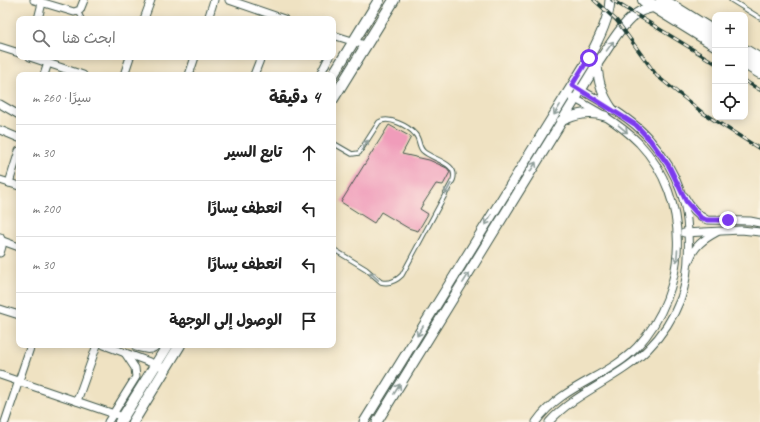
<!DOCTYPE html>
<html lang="ar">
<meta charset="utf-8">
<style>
body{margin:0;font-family:Caveat,"Playpen Sans Arabic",sans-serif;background:#f6f6f6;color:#222;direction:rtl}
.controls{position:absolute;right:12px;top:12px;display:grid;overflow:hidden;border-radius:8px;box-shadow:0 2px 10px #0003}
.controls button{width:36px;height:36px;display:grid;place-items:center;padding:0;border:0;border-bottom:1px solid #e0e0e0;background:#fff;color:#222;font:20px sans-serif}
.stop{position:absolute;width:12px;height:12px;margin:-9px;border:3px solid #7c3aed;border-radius:50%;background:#fff}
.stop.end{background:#7c3aed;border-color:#fff;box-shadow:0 1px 4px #0008}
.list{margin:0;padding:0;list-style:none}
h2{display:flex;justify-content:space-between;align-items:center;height:52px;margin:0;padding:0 16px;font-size:17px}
h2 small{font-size:13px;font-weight:400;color:#767676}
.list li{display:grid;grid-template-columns:26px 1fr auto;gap:12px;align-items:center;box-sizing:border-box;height:56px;padding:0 16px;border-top:1px solid #e0e0e0}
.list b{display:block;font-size:15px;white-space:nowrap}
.list em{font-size:13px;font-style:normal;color:#767676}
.icon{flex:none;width:22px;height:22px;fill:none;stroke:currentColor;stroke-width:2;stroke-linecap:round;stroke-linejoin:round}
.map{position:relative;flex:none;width:760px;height:422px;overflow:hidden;direction:ltr}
.search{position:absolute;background:#fff;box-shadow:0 2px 10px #0003;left:16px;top:16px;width:320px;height:44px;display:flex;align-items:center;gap:10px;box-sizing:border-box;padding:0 14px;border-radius:8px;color:#767676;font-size:15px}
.panel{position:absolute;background:#fff;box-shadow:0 2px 10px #0003;left:16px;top:72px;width:320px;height:276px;border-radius:8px;direction:rtl}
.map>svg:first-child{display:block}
.building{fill:#f09cba}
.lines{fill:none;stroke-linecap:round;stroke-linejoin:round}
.service-casing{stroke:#3e5649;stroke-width:5.5}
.minor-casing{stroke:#3e5649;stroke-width:9}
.tertiary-casing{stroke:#3e5649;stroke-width:11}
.secondary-casing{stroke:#3e5649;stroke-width:12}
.trunk-casing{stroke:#3e5649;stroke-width:14}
.service{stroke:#fff;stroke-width:3.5}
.minor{stroke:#fff;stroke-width:7}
.tertiary{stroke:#fff;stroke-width:9}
.secondary{stroke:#fff;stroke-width:10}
.trunk{stroke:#fff;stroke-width:12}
.rail-casing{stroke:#1f3d34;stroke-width:3.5}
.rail{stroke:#fcf5e5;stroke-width:2;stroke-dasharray:6;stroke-linecap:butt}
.oneway{stroke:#8f9e9a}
.route{stroke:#7c3aed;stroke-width:5}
</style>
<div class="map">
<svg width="760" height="422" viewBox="0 0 760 422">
<rect width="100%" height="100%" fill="#fcf5e5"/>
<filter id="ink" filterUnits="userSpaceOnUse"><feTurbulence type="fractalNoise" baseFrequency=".025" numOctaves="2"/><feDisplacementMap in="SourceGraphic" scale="8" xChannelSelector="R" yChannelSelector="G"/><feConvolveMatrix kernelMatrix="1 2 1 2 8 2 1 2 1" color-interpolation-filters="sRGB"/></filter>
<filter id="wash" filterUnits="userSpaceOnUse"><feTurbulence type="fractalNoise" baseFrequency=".012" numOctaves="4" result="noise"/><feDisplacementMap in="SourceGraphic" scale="16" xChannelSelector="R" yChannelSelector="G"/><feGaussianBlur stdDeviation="0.9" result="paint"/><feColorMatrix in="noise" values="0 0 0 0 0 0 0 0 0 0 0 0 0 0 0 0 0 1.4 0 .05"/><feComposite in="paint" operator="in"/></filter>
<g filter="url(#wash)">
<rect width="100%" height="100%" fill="#efe2c2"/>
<g id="blocks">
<path class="building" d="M389,125L411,137L402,154L429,160L447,168L450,172L443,185L436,184L423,204L420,209L428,214L418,231L408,228L381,212L374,223L341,202Z"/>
</g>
</g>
<g filter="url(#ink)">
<use href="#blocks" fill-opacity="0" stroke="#3e5649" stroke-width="1"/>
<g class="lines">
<g class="service-casing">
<g id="service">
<path d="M731,0L760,18"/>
<path d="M78,11L82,19"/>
<path d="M333,143L352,154L359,153L379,122C389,116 408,126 415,134C420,139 418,146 423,151C433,160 459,163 453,180L402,275C396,281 389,284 381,282L366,269L333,249"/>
</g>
</g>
<g class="minor-casing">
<g id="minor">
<path d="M34,0L74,12L80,10L84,0"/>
<path d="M229,0L284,19"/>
<path d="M38,19L42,3"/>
<path d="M144,19L151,0"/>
<path d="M208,19L214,0"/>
<path d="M333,35L365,45"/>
<path d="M0,47L19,53"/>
<path d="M30,57L83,75"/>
<path d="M44,75L48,63"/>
<path d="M124,75L130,57"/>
<path d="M189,75L195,57"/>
<path d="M254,75L261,57"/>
<path d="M320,75L329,57"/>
<path d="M0,104L19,115"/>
<path d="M0,130L19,138"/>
<path d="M0,180L19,186"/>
<path d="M9,183L19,151"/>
<path d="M684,196C689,205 697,215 707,220L750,221L760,223"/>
<path d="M684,233L741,230L760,232"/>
<path d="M0,240L19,247"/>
<path d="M0,253C2,247 4,243 0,237"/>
<path d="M689,261C694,246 704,239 717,232"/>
<path d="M0,309L19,315"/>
<path d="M104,345L160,366"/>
<path d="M136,347C144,349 151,352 157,345"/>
<path d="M0,375L123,417"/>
<path d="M77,401L97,345"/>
<path d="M5,422L31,345"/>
<path d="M108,422L136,377L135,368L125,353"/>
<path d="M536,422C562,385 607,378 637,347C689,291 692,199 639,143C618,122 592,108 566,94"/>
<path d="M549,422C577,391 619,379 648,349C662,335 674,316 681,298C691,270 691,218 680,190C674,172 663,155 651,141C634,119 596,98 572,85"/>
</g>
</g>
<g class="tertiary-casing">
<g id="tertiary">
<path d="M597,64C598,82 602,95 612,109"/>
<path d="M561,121C576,114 589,111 605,116"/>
<path d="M364,422L589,58C598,40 609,20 610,0"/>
<path d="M377,422L597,64C608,49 623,20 641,11C645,9 650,8 656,7"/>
</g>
</g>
<g class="secondary-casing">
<g id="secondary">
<path d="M333,75L379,0"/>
<path d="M333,99L394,0"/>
<path d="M120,422L168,345"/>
<path d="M133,422L180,345"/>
</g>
</g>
<g class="trunk-casing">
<g id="trunk">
<path d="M644,0L715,44"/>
<path d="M662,0L715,33"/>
<path d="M745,51L760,60"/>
<path d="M745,63L760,72"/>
</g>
</g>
<use href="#service" class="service"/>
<use href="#minor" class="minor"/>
<use href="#tertiary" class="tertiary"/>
<use href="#secondary" class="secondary"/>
<use href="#trunk" class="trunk"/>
<g class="rail-casing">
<g id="rail">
<path d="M594,0L617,21L657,76L703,113L760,149"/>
<path d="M612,0L715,63"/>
<path d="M745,81L760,90"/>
</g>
</g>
<use href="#rail" class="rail"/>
</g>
<defs><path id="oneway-shaft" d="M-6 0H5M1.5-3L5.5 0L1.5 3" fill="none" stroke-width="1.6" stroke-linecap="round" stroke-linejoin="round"/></defs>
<g class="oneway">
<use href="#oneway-shaft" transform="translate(610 46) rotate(-54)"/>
<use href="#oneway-shaft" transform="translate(557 110) rotate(122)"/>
<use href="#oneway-shaft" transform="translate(623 129) rotate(40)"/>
<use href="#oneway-shaft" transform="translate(365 145) rotate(-57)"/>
<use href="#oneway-shaft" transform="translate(533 167) rotate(-59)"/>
<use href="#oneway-shaft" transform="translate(448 189) rotate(118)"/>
<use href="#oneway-shaft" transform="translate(488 220) rotate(122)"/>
<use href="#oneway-shaft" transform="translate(677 256) rotate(95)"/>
<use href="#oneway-shaft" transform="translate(374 276) rotate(-137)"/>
<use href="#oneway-shaft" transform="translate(466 278) rotate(-58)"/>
<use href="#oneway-shaft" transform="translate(420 331) rotate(122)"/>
<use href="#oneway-shaft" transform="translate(397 389) rotate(-58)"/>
</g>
</g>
<g class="lines" filter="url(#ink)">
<path class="route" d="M589,58L572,85L636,125L650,140L669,166L686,201L701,218L707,220H728"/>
</g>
</svg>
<div class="controls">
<button>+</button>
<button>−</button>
<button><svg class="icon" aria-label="locate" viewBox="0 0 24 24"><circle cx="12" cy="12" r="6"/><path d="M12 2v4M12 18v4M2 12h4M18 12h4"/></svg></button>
</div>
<div class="stop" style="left:589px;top:58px"></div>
<div class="stop end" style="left:728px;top:220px"></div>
<div class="search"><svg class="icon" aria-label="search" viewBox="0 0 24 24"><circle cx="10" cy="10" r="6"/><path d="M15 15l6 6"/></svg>ابحث هنا</div>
<section class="panel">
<h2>4 دقيقة<small>سيرًا · 260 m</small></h2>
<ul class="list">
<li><svg class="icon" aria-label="ahead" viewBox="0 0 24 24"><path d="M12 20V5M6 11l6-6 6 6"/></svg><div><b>تابع السير</b></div><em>30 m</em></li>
<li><svg class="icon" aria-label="left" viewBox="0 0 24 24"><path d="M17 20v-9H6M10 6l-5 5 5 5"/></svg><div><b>انعطف يسارًا</b></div><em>200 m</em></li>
<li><svg class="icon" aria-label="left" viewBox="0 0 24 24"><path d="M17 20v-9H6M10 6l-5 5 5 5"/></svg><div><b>انعطف يسارًا</b></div><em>30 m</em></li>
<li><svg class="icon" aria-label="arrive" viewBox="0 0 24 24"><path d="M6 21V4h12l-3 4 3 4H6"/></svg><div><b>الوصول إلى الوجهة</b></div></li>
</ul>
</section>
</div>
